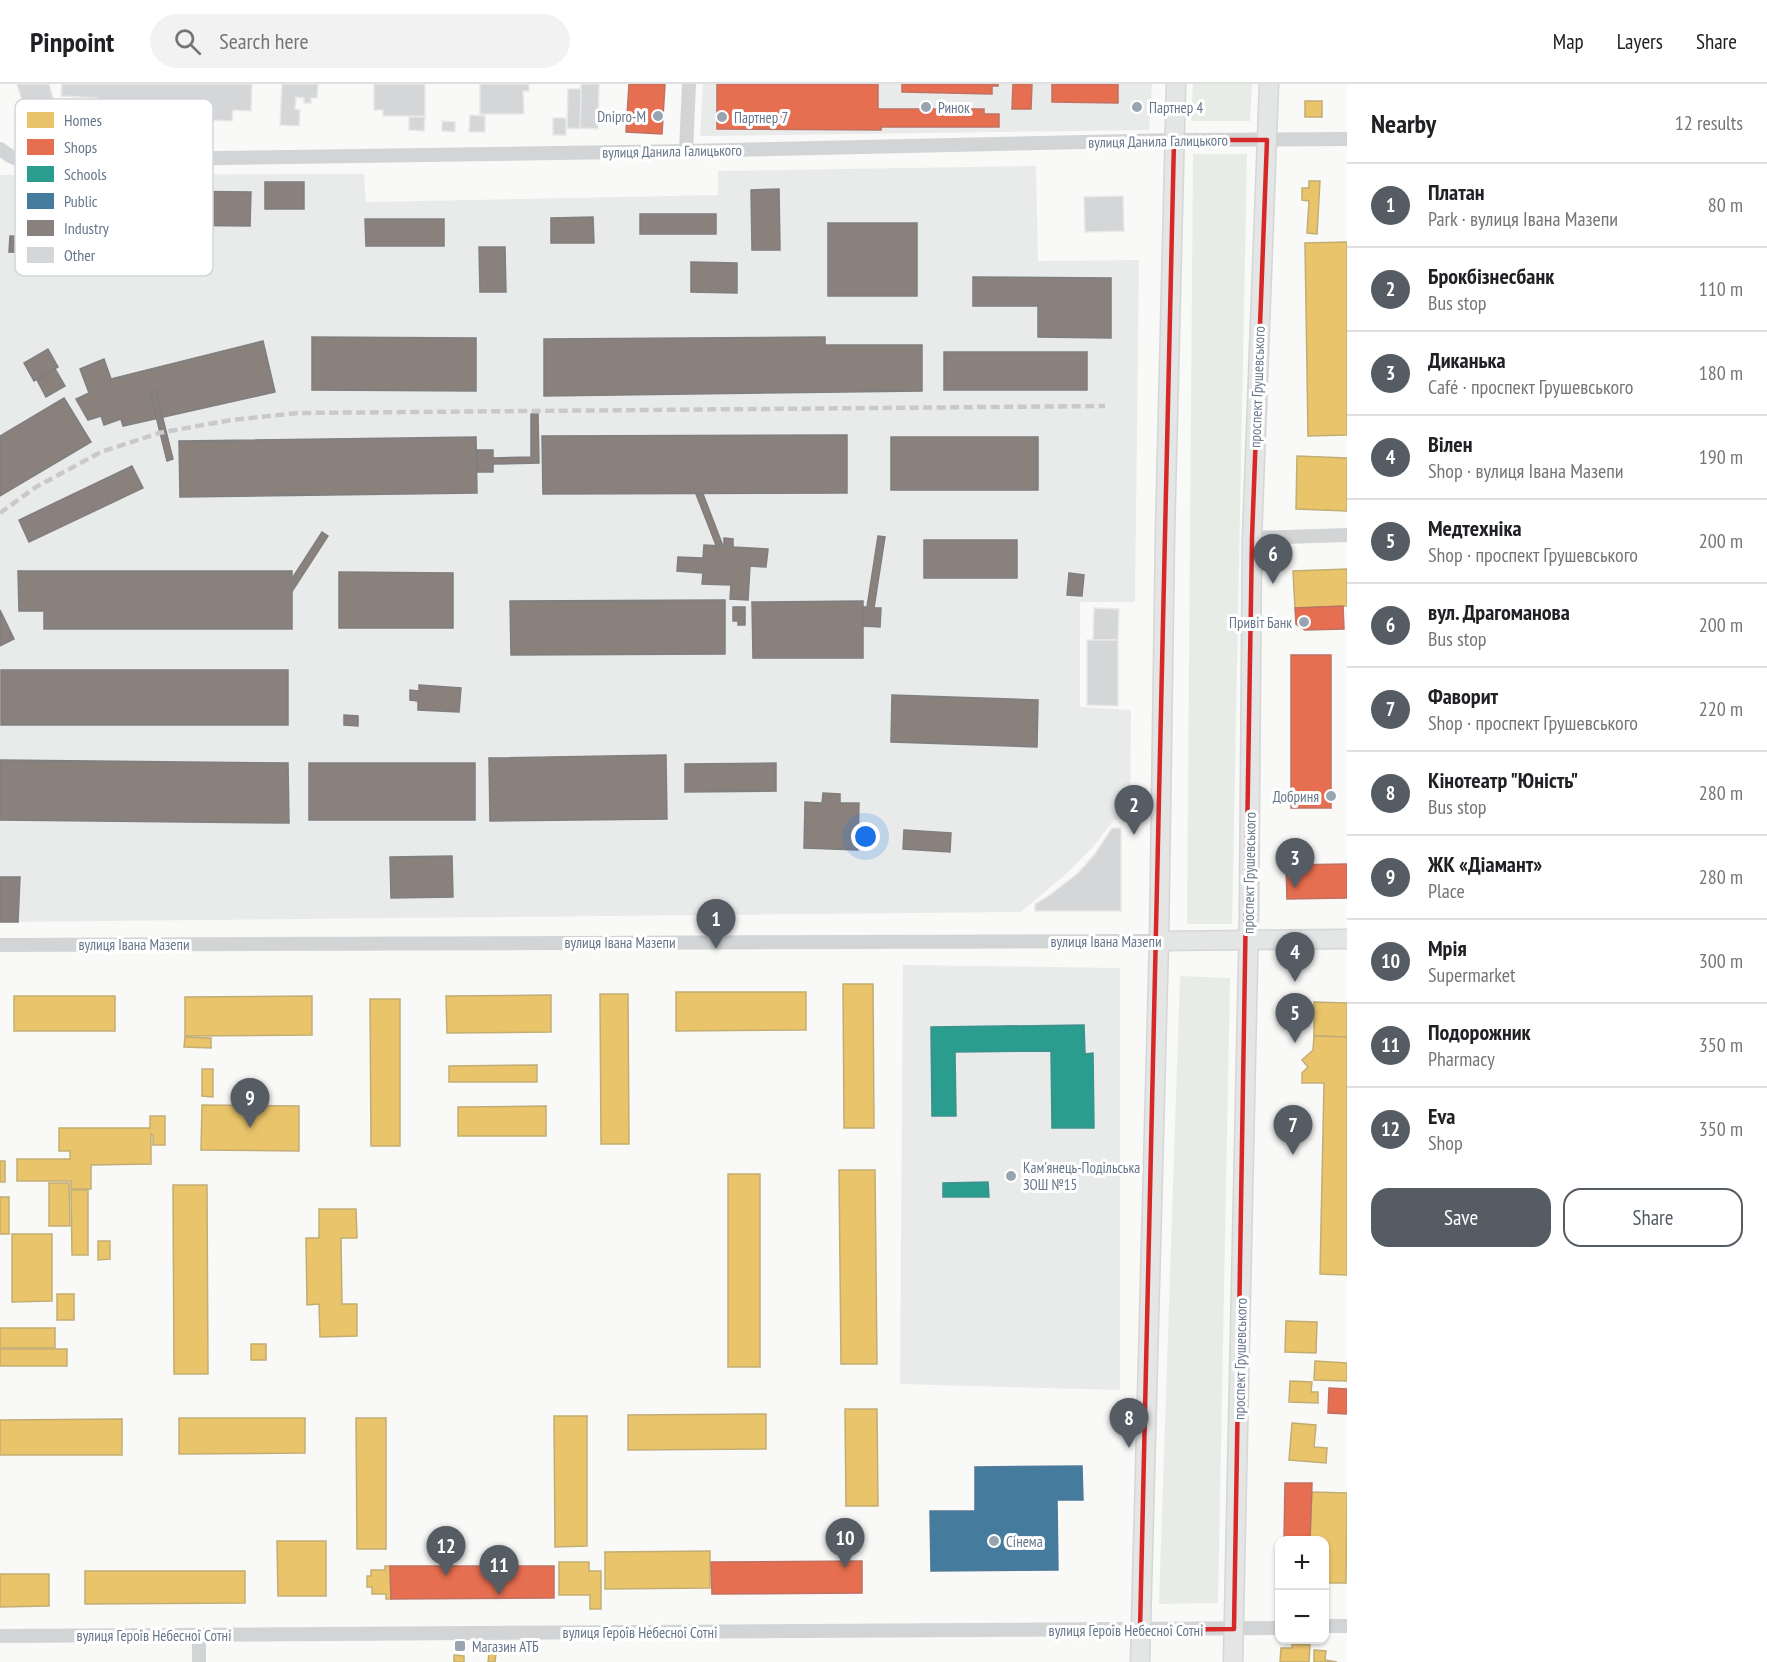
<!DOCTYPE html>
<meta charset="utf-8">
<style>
body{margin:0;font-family:"PT Sans Narrow",sans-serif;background:#f2f2f2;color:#202124}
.controls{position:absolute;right:18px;bottom:18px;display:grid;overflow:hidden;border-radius:12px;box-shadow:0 2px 4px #0004}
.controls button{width:54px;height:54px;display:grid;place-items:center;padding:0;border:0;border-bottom:2px solid #e0e0e0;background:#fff;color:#202124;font:30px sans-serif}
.you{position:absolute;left:866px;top:753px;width:21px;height:21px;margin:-15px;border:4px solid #fff;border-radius:50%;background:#1a73e8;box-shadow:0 0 0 9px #1a73e833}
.badge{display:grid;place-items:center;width:39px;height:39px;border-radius:50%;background:#565c63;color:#fff;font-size:20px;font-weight:700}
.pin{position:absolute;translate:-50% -50px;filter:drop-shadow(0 2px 3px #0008)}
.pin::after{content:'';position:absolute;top:32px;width:21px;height:18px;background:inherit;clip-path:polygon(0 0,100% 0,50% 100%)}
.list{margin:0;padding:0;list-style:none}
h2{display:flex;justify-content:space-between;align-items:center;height:78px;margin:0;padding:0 24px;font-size:26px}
h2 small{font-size:20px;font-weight:400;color:#757577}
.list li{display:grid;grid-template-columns:39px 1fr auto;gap:18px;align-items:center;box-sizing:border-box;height:84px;padding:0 24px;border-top:2px solid #e0e0e0}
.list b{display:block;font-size:22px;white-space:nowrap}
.list p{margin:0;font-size:20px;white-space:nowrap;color:#757577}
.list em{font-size:20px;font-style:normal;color:#757577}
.actions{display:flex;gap:12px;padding:18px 24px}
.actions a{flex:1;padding:14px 0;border:2px solid #565c63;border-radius:18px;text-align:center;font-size:21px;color:#565c63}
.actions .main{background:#565c63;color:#fff}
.icon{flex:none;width:33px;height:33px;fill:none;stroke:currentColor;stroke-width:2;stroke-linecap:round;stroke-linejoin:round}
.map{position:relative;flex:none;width:1347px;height:1578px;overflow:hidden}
header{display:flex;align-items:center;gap:36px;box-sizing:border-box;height:84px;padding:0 30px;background:#fff;border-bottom:2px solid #e0e0e0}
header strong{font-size:28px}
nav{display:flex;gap:33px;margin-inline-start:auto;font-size:21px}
.search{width:420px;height:54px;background:#f2f2f2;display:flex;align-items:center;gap:15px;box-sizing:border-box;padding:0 21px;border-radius:33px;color:#757577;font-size:22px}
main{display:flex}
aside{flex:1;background:#fff}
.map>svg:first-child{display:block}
.built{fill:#e9ebea}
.green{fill:#e8ece6}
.homes{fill:#e9c46a;stroke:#c2ad74;stroke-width:1.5}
.shops{fill:#e76f51;stroke:#c07162;stroke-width:1.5}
.schools{fill:#2a9d8f;stroke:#3c918e;stroke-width:1.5}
.public{fill:#457b9d;stroke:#4f7a98;stroke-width:1.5}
.industry{fill:#8a817c;stroke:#7f7e80;stroke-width:1.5}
.building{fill:#d5d6d7;stroke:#e8e8e8;stroke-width:1.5}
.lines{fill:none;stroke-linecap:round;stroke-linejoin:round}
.secondary-casing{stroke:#d4d6d8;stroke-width:21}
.street{stroke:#d3d4d5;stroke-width:14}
.secondary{stroke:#e4e5e5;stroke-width:18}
.rail{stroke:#c9c9cb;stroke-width:4.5;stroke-dasharray:9 4.5;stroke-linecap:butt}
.marked{fill:none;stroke:#d62828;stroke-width:4.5;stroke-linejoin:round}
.poi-dot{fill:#99a4b1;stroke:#fff;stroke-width:2}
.labels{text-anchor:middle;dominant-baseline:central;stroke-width:6;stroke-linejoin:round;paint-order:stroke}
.poi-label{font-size:15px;fill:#66768b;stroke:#fff;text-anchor:start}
.street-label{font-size:15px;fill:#66768b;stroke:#fff}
.key{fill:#fff;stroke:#d1d6dc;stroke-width:1.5}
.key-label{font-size:16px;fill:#66768b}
</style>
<header>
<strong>Pinpoint</strong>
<div class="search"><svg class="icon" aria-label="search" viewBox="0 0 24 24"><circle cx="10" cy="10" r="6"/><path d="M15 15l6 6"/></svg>Search here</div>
<nav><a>Map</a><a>Layers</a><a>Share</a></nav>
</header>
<main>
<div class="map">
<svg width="1347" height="1578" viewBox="0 0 1347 1578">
<rect width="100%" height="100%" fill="#f9f9f8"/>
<g class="built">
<path d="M703,0H1152L1149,46L700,52Z"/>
<path d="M1036,82L1038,177L1139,176L1135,518H1080V623L1131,626L1130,735L1114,736L1092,764L1066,790L1021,828L0,838V91L364,90L366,118L718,111V87Z"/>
<path d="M903,881L1120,884V1306L900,1300Z"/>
</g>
<g class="green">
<path d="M1193,0H1252L1250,37H1191Z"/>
<path d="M1193,70H1247L1232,840H1187Z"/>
<path d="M1180,892L1230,894L1218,1519L1159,1520Z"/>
</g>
<g class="homes">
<rect x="1305" y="17" width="17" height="16"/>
<path d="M1309,97H1320L1317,150L1307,149L1309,117L1302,116V104H1309Z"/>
<path d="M1347,158V351L1308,352L1305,159Z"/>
<path d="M1297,372L1347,374V427L1296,425Z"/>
<path d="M1347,485V522L1295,524L1293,487Z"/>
<path d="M843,900H873L874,1044H844Z"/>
<path d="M676,908H806V946L676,947Z"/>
<path d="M600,910H628L629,1060H601Z"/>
<path d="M551,911V948L447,949L446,912Z"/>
<rect x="14" y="912" width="101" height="35"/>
<path d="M312,912V951L185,952V913Z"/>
<path d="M370,915H400V1062H371Z"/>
<path d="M1314,918L1347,919V953L1314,952Z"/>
<path d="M1314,952L1347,953V1191L1320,1190L1324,999H1302V989L1308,983L1302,976L1313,966Z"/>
<path d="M185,953L211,954V964L184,963Z"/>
<path d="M537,981V998H449V982Z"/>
<path d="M202,985H213V1013L202,1012Z"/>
<path d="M202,1021L299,1022V1067L201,1066Z"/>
<path d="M546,1022V1052H458V1023Z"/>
<path d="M150,1032H165V1061H153V1051L151,1050V1080L91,1081V1105H71V1097H17V1075H70V1067H59V1044H150Z"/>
<rect x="0" y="1077" width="5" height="21"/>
<path d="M839,1086H875L877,1280H841Z"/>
<rect x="728" y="1090" width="32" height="193"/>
<path d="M49,1099H69L70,1142H49Z"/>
<path d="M173,1101H207L208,1290H174Z"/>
<path d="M71,1106H88V1171H72Z"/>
<rect x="0" y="1113" width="9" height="37"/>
<path d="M319,1125H356L357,1154H341L342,1220H357V1252L320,1253L319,1220L307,1221L306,1154H319Z"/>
<path d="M12,1150H52V1217L12,1218Z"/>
<path d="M98,1157H110V1175L98,1176Z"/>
<rect x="57" y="1210" width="17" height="26"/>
<path d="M1286,1237L1317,1238L1316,1269L1285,1268Z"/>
<rect x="0" y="1244" width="55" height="20"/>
<rect x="251" y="1260" width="15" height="16"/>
<rect x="0" y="1265" width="67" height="17"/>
<path d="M1315,1277L1347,1279V1297L1314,1296Z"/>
<path d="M1290,1297L1312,1298L1311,1308H1318V1319L1289,1318Z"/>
<path d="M845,1325H877L878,1422H846Z"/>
<path d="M766,1330V1365L628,1366V1331Z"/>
<path d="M554,1332H587V1462L555,1463Z"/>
<path d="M179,1334H305V1369L179,1370Z"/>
<path d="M356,1334H386V1465H357Z"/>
<path d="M122,1335V1371H0V1336Z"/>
<path d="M1292,1339L1316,1341L1314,1363L1327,1364L1326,1379L1289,1376Z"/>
<path d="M1312,1408L1347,1409L1346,1499H1324V1456H1310Z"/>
<path d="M277,1457H326V1512H278Z"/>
<path d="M710,1467V1504L605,1505V1468Z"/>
<path d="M559,1478H589V1487H601V1525H590V1511H559Z"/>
<path d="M385,1482H390L391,1515H386V1510H372V1503H367V1492H371V1486H385Z"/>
<path d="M85,1487H245V1519L85,1520Z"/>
<path d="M0,1490H49V1522L0,1523Z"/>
<path d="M1292,1560L1310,1561L1309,1578H1280L1281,1564H1292Z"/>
<path d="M1314,1566L1326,1567L1325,1576L1337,1578H1314Z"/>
<path d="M489,1569H496L495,1578H488Z"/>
<path d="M454,1571L464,1572V1578H454Z"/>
</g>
<g class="shops">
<path d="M629,0H665L662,50L626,48Z"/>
<path d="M717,0H878V25H984V30H999V43H881V46L717,45Z"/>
<path d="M902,0H998V2H992V10L902,8Z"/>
<path d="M1013,0H1032L1031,25H1012Z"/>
<path d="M1052,0H1118V19L1052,18Z"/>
<path d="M1343,522L1344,545L1305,546L1296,540L1295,524Z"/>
<rect x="1291" y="571" width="40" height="153"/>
<path d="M1347,780V814L1287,815L1286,781Z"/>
<path d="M1329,1304L1347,1305V1330L1328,1329Z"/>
<path d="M1285,1399H1312L1310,1456H1284Z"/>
<path d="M862,1477V1509L712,1510L711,1478Z"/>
<path d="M390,1482H554V1514L391,1515Z"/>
</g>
<g class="schools">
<path d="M1084,941L1085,970L1093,969L1094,1044H1052L1051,967L955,968L956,1032H932L931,943Z"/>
<path d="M988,1098L989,1113H943V1099Z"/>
</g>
<path class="public" d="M1082,1382L1083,1416H1057L1058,1486L931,1487L930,1427H975V1383Z"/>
<g class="industry">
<rect x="265" y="98" width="39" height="27"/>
<path d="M779,105L780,166H752L751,106Z"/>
<path d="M63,106L251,108L250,142L62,140Z"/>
<rect x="640" y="130" width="76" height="20"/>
<path d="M593,133L594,159H551V134Z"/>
<path d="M365,135H444V162H366Z"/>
<rect x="828" y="139" width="89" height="73"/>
<path d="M10,152L41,153L40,169L9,168Z"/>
<path d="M479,163H505L506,208H480Z"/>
<path d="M691,178L737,179V209L691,208Z"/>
<path d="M973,193L1111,194V254L1038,253V222H973Z"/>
<path d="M312,253L476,254V307L312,306Z"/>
<path d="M825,253V261H922V307L544,312V255Z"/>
<path d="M263,257L275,308L123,342L121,335L104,341L101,332L88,336L76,315L89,309L80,285L104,275L111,295Z"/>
<path d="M48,265L58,283L34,297L24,279Z"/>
<rect x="944" y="268" width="143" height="38"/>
<path d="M55,285L65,302L46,313L37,296Z"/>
<path d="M156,307L173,375L167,377L150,308Z"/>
<path d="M64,314L91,358L0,412V352Z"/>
<path d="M531,330H538L539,379L493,380V388H477V366H493V374L531,373Z"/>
<path d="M847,351V409L543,410L542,352Z"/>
<path d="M476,353L477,409L180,413L179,357Z"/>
<rect x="891" y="353" width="147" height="53"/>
<path d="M132,382L143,404L29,458L19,436Z"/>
<path d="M696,410H703L723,462L716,461Z"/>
<path d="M322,448L328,452L293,506V493Z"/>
<path d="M878,452L885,453L874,524H881L880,543L863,542V523H867Z"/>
<path d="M724,454L733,455V463L768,465L766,483L750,482L748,516L730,515L731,501L702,500L703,489L677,487L678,473L703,474L704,461L724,462Z"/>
<rect x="924" y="456" width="93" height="38"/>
<path d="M18,487H292V545H44V527H19Z"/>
<path d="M339,488L453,489V544H339Z"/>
<path d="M1069,489L1084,491L1082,512L1067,511Z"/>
<path d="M725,516V570L511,571L510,517Z"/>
<path d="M863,517V574H753L752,518Z"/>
<path d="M733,523H745V541H738V537H733Z"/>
<path d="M0,526L14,555L0,562Z"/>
<rect x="1" y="586" width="287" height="55"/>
<path d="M419,601L461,604L459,628L418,626V617L410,616V606L419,607Z"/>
<path d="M892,611L1038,616L1037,663L891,658Z"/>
<path d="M344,631L358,632V642L344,641Z"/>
<path d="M666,671L667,735L490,737L489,674Z"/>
<path d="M0,676L288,679L289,739L0,736Z"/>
<rect x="309" y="679" width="166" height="57"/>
<path d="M776,679V707L685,708V680Z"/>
<path d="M823,709L840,710V719H859L858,766L804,764L805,718L822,719Z"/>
<path d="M904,746L951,749L950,768L903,765Z"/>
<path d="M452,772L453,813L391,814L390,773Z"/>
<path d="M0,793H20L18,838H0Z"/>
</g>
<g class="building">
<path d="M17,0H49L58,31L29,40Z"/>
<path d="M62,0H252L251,27L233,26L232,37L210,36L211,24L97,19V14L61,12Z"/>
<path d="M282,0H318L317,14H311V19H304V14L296,13L295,25L300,26L299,42L280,41Z"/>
<path d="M374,0H425V32H383V26H374Z"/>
<path d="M480,0H529V7H523L524,30H480Z"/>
<path d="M581,0H599L598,45L580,44Z"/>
<path d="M568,5H581L580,45L567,44Z"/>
<path d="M470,31L485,32V48H469Z"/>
<path d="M409,33H425L424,47L409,46Z"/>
<rect x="553" y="34" width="13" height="17"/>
<path d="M442,37L455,38V48L442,47Z"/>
<path d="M1123,112L1124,147L1085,148L1084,113Z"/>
<path d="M1094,524L1119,525L1118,556H1093Z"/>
<path d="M1087,556H1118V622L1087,621Z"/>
<path d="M1112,744H1121V827H1035V820L1050,811L1078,789L1095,770Z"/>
</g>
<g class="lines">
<g class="secondary-casing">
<g id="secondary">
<path d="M1159,857L1347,855"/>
<path d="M1140,1578L1159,857L1165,450L1176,0"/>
<path d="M1233,1578L1249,831L1252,454L1269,0"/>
</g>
</g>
<g class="street">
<path d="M0,65L10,72L21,77L686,67L1174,56L1347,55"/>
<path d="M686,67L689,0"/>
<path d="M1252,454L1347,451"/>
<path d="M0,861L1159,857"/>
<path d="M1324,1542H1347"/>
<path d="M199,1551V1578"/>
<path d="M0,1552L1280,1544"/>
</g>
<use href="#secondary" class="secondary"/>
<path class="rail" d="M0,429L36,403L101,368L159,349L231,336L298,329L1105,322"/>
</g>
<path class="marked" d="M1174,56H1267L1252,454L1234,1545L1140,1546Z"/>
<g class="poi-dot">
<circle cx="926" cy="23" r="6"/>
<circle cx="1137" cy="23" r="6"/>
<circle cx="658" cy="32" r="6"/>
<circle cx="722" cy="33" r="6"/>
<circle cx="1304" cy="538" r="6"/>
<circle cx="1331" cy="712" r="6"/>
<circle cx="1011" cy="1092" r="6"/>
<circle cx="994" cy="1457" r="6"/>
<rect x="454" y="1556" width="12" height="12" rx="3"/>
</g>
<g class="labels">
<g class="poi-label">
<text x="938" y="23">Ринок</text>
<text x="1149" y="23">Партнер 4</text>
<text x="646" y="32" text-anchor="end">Dnipro-M</text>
<text x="734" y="33">Партнер 7</text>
<text x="1292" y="538" text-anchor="end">Привіт Банк</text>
<text x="1319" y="712" text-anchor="end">Добриня</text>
<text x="1023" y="1083">Кам'янець-Подільська<tspan x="1023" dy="17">ЗОШ №15</tspan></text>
<text x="1006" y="1457">Сінема</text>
<text x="472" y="1562">Магазин АТБ</text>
</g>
<g class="street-label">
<text transform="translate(1158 57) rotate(-1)">вулиця Данила Галицького</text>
<text transform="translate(672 67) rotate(-1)">вулиця Данила Галицького</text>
<text transform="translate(1257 303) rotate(-88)">проспект Грушевського</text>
<text transform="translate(1249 789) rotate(-89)">проспект Грушевського</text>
<text x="1106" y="857">вулиця Івана Мазепи</text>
<text x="620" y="858">вулиця Івана Мазепи</text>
<text x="134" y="860">вулиця Івана Мазепи</text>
<text transform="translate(1240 1275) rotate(-89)">проспект Грушевського</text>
<text x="1126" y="1546">вулиця Героїв Небесної Сотні</text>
<text x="640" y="1548">вулиця Героїв Небесної Сотні</text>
<text x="154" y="1551">вулиця Героїв Небесної Сотні</text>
</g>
</g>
<rect x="15" y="15" width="198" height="177" rx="9" class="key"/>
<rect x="27" y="28" width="27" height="16" fill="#e9c46a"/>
<rect x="27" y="55" width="27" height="16" fill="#e76f51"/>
<rect x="27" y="82" width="27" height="16" fill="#2a9d8f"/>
<rect x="27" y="109" width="27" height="16" fill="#457b9d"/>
<rect x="27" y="136" width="27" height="16" fill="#8a817c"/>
<rect x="27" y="163" width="27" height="16" fill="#d5d6d7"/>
<g class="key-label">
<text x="64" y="42">Homes</text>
<text x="64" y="69">Shops</text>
<text x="64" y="96">Schools</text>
<text x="64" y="123">Public</text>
<text x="64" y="150">Industry</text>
<text x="64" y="177">Other</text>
</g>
</svg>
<div class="controls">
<button>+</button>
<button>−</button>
</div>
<div class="you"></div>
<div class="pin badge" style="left:716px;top:865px">1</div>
<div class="pin badge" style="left:1134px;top:751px">2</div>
<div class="pin badge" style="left:1295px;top:804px">3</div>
<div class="pin badge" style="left:1295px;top:898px">4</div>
<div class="pin badge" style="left:1295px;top:959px">5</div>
<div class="pin badge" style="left:1273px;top:500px">6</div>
<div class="pin badge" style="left:1293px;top:1071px">7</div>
<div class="pin badge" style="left:1129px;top:1364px">8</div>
<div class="pin badge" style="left:250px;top:1044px">9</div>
<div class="pin badge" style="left:845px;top:1484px">10</div>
<div class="pin badge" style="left:499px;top:1511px">11</div>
<div class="pin badge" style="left:446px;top:1492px">12</div>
</div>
<aside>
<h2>Nearby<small>12 results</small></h2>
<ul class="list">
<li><span class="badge">1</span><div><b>Платан</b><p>Park · вулиця Івана Мазепи</p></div><em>80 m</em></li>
<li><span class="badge">2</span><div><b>Брокбізнесбанк</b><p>Bus stop</p></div><em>110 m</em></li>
<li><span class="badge">3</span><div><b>Диканька</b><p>Café · проспект Грушевського</p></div><em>180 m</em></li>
<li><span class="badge">4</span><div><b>Вiлен</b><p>Shop · вулиця Івана Мазепи</p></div><em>190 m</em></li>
<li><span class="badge">5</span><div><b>Медтехніка</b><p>Shop · проспект Грушевського</p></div><em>200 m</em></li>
<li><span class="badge">6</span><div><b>вул. Драгоманова</b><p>Bus stop</p></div><em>200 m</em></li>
<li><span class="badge">7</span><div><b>Фаворит</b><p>Shop · проспект Грушевського</p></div><em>220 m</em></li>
<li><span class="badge">8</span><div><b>Кінотеатр &quot;Юність&quot;</b><p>Bus stop</p></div><em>280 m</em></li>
<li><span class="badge">9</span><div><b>ЖК «Діамант»</b><p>Place</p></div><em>280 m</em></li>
<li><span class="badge">10</span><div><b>Мрія</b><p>Supermarket</p></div><em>300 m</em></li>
<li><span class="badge">11</span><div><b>Подорожник</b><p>Pharmacy</p></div><em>350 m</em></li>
<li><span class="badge">12</span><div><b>Eva</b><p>Shop</p></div><em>350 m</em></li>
</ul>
<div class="actions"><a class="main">Save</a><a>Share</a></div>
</aside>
</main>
